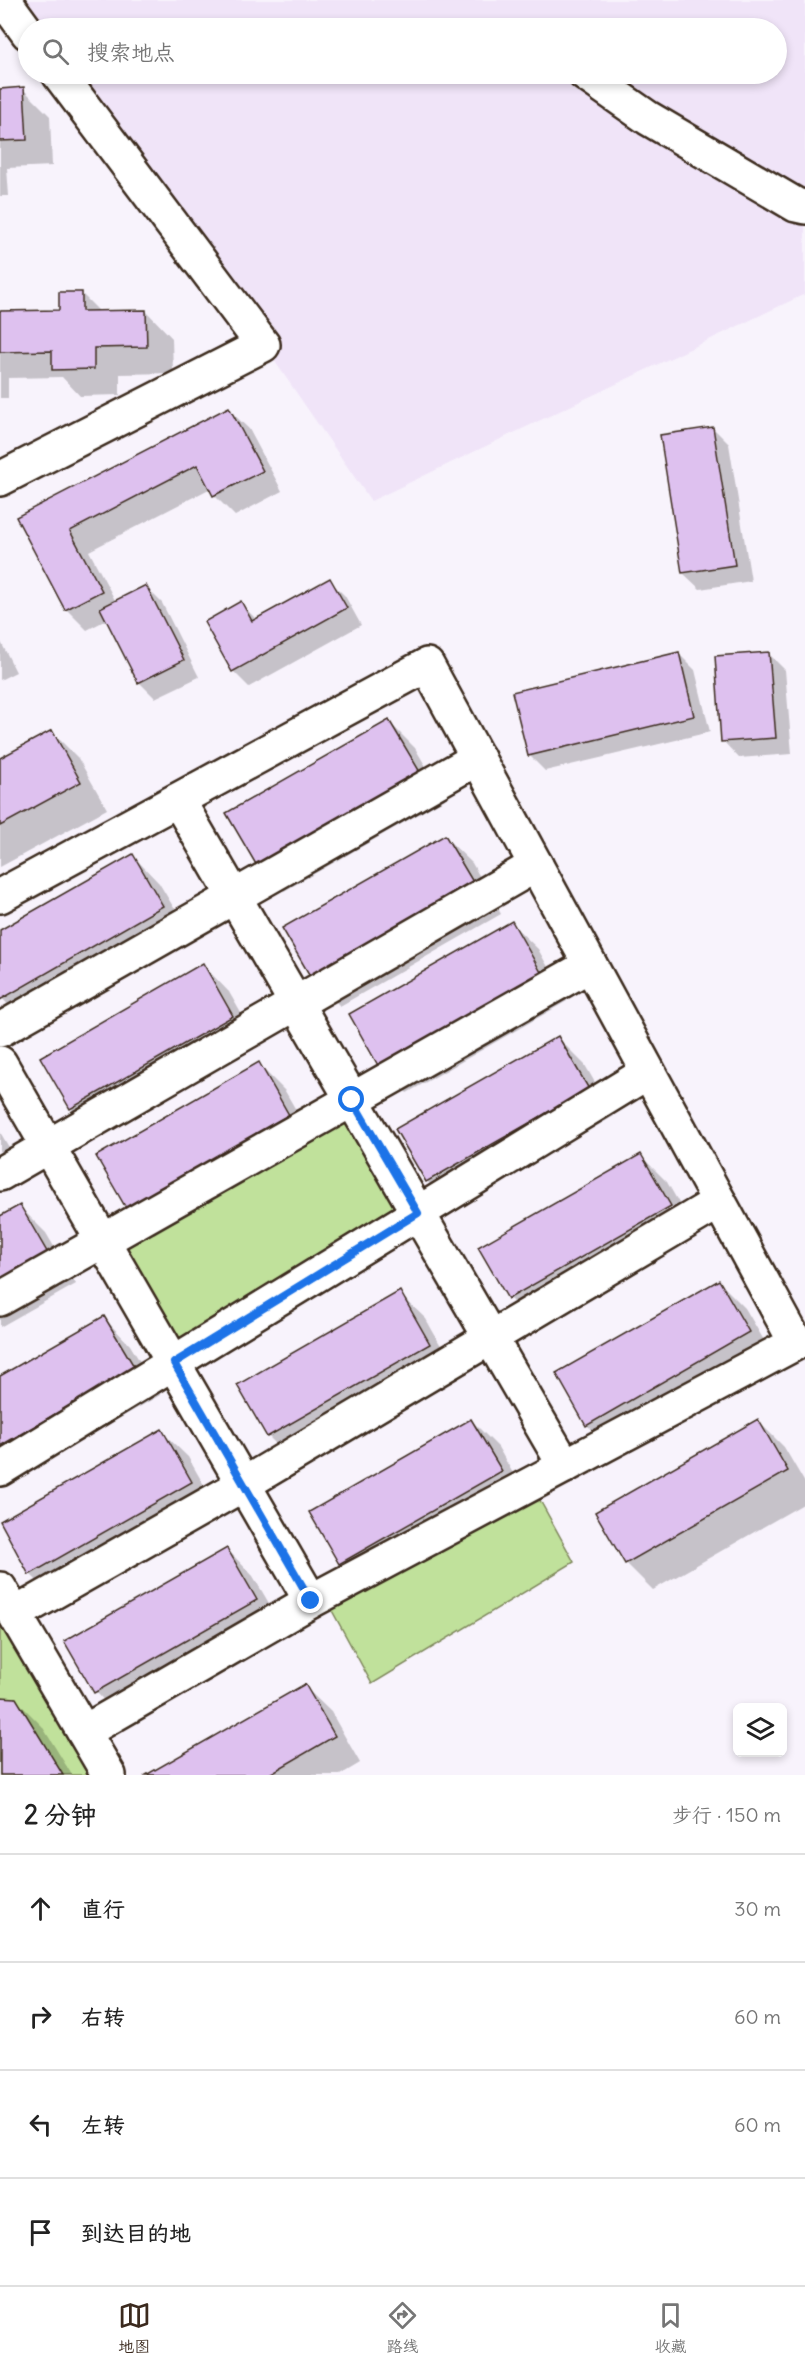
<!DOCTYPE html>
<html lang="zh">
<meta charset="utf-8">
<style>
body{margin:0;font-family:Delius,"LXGW WenKai TC",sans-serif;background:#f6f6f6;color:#222}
.controls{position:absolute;right:18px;bottom:18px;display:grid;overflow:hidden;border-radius:9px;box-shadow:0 3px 9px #0003}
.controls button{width:54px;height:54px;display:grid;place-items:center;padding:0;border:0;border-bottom:2px solid #e0e0e0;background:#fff;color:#222;font:30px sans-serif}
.stop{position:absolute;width:18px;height:18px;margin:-14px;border:4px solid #1a73e8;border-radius:50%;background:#fff}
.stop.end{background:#1a73e8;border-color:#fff;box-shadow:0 2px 6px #0008}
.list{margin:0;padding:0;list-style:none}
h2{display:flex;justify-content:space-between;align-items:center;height:78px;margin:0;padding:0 24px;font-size:26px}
h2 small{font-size:20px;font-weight:400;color:#767676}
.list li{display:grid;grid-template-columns:39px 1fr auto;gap:18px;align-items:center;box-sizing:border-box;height:108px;padding:0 24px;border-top:2px solid #e0e0e0}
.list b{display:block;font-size:22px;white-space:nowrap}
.list em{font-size:20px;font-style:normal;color:#767676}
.icon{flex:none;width:33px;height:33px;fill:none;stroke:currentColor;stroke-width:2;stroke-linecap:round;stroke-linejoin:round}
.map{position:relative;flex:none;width:805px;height:1775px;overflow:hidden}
.search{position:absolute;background:#fff;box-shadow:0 3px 9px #0003;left:18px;right:18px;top:18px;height:66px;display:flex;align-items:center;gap:15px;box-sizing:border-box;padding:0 21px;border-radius:33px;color:#767676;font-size:22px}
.sheet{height:510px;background:#fff}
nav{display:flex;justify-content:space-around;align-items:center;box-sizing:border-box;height:84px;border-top:2px solid #e0e0e0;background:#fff;font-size:16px;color:#767676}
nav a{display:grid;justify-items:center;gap:3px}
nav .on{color:#3b2a1e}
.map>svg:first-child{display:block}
.built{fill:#f0e4f8}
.green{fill:#c0e19b;stroke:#7e865c;stroke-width:1.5}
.shadow{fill:#0003}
.building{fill:#dec1ef;stroke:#3b2a1e;stroke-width:1.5}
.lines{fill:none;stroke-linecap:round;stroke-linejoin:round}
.minor-casing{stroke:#3b2a1e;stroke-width:38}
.minor{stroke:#fff;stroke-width:33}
.route{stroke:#1a73e8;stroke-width:8}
</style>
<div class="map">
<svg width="805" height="1775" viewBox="0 0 805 1775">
<rect width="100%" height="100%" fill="#f8f3fc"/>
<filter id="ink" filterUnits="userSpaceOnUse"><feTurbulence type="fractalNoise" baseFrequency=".0167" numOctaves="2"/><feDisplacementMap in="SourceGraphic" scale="12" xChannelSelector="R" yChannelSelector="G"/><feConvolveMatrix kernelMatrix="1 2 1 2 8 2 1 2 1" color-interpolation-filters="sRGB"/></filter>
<g filter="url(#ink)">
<path class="built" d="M26,0H805V294L371,501L77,74H776V28H46Z"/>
<g class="green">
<path d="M352,1100L418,1213L174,1363L103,1241Z"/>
<path d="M531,1484L574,1562L372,1684L323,1594Z"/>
<path d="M0,1589L109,1775H0Z"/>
</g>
<g class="shadow">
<path d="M23,89L50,116L52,166L7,168L9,196H0V90Z"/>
<path d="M81,293L100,312L146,311L172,338L173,373L120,374V395L80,396L62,377L8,378V398H0V312L61,311Z"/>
<path d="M228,409L249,429L282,491L235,516L214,495L211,488L89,551L116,602L146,587L162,603L199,677L155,698L139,682L108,619L87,630L66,609L18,518Z"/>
<path d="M713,428L729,444L751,581L700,589L683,573Z"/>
<path d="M329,580L345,596L361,625L249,687L233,671L240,603L257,620Z"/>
<path d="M0,640L16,672L0,680Z"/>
<path d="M768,653L785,670L792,754L739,758L723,741Z"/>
<path d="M679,654L695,670L710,732L545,771L529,755Z"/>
<path d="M389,722L415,748L445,799L284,891L258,865Z"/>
<path d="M52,732L78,758L107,809L0,867V760Z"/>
<path d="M445,837L472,863L501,914L340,1006L314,980Z"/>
<path d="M133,856L159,883L189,933L28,1026L0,996V932Z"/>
<path d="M511,923L538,949L567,1001L407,1093L380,1066Z"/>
<path d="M203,965L229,992L258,1043L98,1135L71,1108Z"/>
<path d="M558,1038L585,1065L614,1116L454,1208L427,1181Z"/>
<path d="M258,1064L285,1091L314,1141L154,1234L127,1207L98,1156Z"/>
<path d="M0,1132L23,1171L0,1184Z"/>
<path d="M641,1156L667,1182L696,1233L536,1325L509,1298Z"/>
<path d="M20,1207L46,1233L76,1284L0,1327V1218Z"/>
<path d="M719,1282L745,1308L775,1359L614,1451L587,1425Z"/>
<path d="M399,1293L426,1319L455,1371L294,1462L268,1436Z"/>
<path d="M104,1318L130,1345L160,1395L0,1487V1378Z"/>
<path d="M471,1420L498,1447L527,1498L367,1590L340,1563L311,1513Z"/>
<path d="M757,1420L784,1447L805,1483V1503L653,1590L626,1563L597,1513Z"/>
<path d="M161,1431L188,1457L217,1508L57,1600L30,1574L1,1523Z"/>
<path d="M227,1549L253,1576L283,1627L122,1719L96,1692L66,1642Z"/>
<path d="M304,1686L331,1712L360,1763L340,1775H149Z"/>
<path d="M0,1699H15L42,1726L72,1775H0Z"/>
</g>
<g class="building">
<path d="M24,87L27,140L0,141V89Z"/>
<path d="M59,292H82V311L146,310L147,347L94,348V369L52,370V351L0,352V311L59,310Z"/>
<path d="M229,407L263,471L213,496L197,465L70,531L102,591L65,610L16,517Z"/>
<path d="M713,427L735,565L682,573L660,435Z"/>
<path d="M330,578L347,608L232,672L204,622L241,601L252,621Z"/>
<path d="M146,585L184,660L138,683L100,608Z"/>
<path d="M679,652L694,716L528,756L512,692Z"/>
<path d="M769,652L776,738L721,742L715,656Z"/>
<path d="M389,720L420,772L257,866L226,813Z"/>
<path d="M52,730L81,782L0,826V758Z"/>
<path d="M445,835L476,887L313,981L282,928Z"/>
<path d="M133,854L163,906L0,1000V930Z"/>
<path d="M512,921L542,974L379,1067L349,1014Z"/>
<path d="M203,963L233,1016L70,1109L40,1057Z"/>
<path d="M558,1036L589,1089L426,1182L395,1129Z"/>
<path d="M259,1062L289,1115L126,1208L96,1156Z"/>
<path d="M641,1154L671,1206L508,1299L478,1247Z"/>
<path d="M20,1205L50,1257L0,1286V1216Z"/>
<path d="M719,1280L749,1332L586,1426L556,1373Z"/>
<path d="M400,1291L430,1344L267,1437L237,1385Z"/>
<path d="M104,1316L135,1368L0,1446V1376Z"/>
<path d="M471,1419L502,1471L339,1564L309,1512Z"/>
<path d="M758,1419L788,1471L625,1564L595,1512Z"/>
<path d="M162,1429L192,1482L29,1575L0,1521Z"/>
<path d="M227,1548L257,1600L94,1693L64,1641Z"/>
<path d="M305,1684L335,1736L268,1775H146Z"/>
<path d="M0,1697L16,1698L63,1775H0Z"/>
</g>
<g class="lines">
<g class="minor-casing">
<g id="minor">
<path d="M4,0L28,33"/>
<path d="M585,74L648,118L796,205L805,207"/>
<path d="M0,479L263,345L59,74"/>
<path d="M178,800L565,1466"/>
<path d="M0,896L427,665L796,1343L311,1601L84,1732"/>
<path d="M0,1030L478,758"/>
<path d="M0,1063L311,1601"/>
<path d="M0,1174L536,865"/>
<path d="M0,1299L590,965"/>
<path d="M0,1469L648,1072"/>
<path d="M0,1589L109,1775"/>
<path d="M15,1614L244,1484L719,1202"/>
</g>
</g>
<use href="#minor" class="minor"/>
</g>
</g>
<g class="lines" filter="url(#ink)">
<path class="route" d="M311,1601L174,1363L418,1213L352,1100"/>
</g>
</svg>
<div class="controls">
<button><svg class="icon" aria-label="layers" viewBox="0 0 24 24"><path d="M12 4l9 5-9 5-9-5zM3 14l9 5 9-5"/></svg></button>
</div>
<div class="stop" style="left:352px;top:1100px"></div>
<div class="stop end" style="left:311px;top:1601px"></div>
<div class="search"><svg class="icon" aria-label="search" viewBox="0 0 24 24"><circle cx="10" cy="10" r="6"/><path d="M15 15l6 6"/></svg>搜索地点</div>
</div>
<section class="sheet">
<h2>2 分钟<small>步行 · 150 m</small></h2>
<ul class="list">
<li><svg class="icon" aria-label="ahead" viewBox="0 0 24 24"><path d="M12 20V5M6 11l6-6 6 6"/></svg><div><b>直行</b></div><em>30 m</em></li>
<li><svg class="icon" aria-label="right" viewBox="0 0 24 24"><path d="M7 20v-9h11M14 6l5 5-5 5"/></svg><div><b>右转</b></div><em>60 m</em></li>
<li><svg class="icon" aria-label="left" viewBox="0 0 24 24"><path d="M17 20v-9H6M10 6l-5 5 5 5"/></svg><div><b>左转</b></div><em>60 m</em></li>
<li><svg class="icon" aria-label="arrive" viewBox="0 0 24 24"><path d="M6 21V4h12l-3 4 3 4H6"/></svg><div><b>到达目的地</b></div></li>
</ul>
</section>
<nav>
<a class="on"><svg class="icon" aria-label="map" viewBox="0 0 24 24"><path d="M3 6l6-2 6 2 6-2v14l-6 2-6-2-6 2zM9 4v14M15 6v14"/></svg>地图</a>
<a><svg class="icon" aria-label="directions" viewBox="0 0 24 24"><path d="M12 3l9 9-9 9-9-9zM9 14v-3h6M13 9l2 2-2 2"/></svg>路线</a>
<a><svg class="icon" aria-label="saved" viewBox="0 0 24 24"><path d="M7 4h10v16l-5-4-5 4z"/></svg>收藏</a>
</nav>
